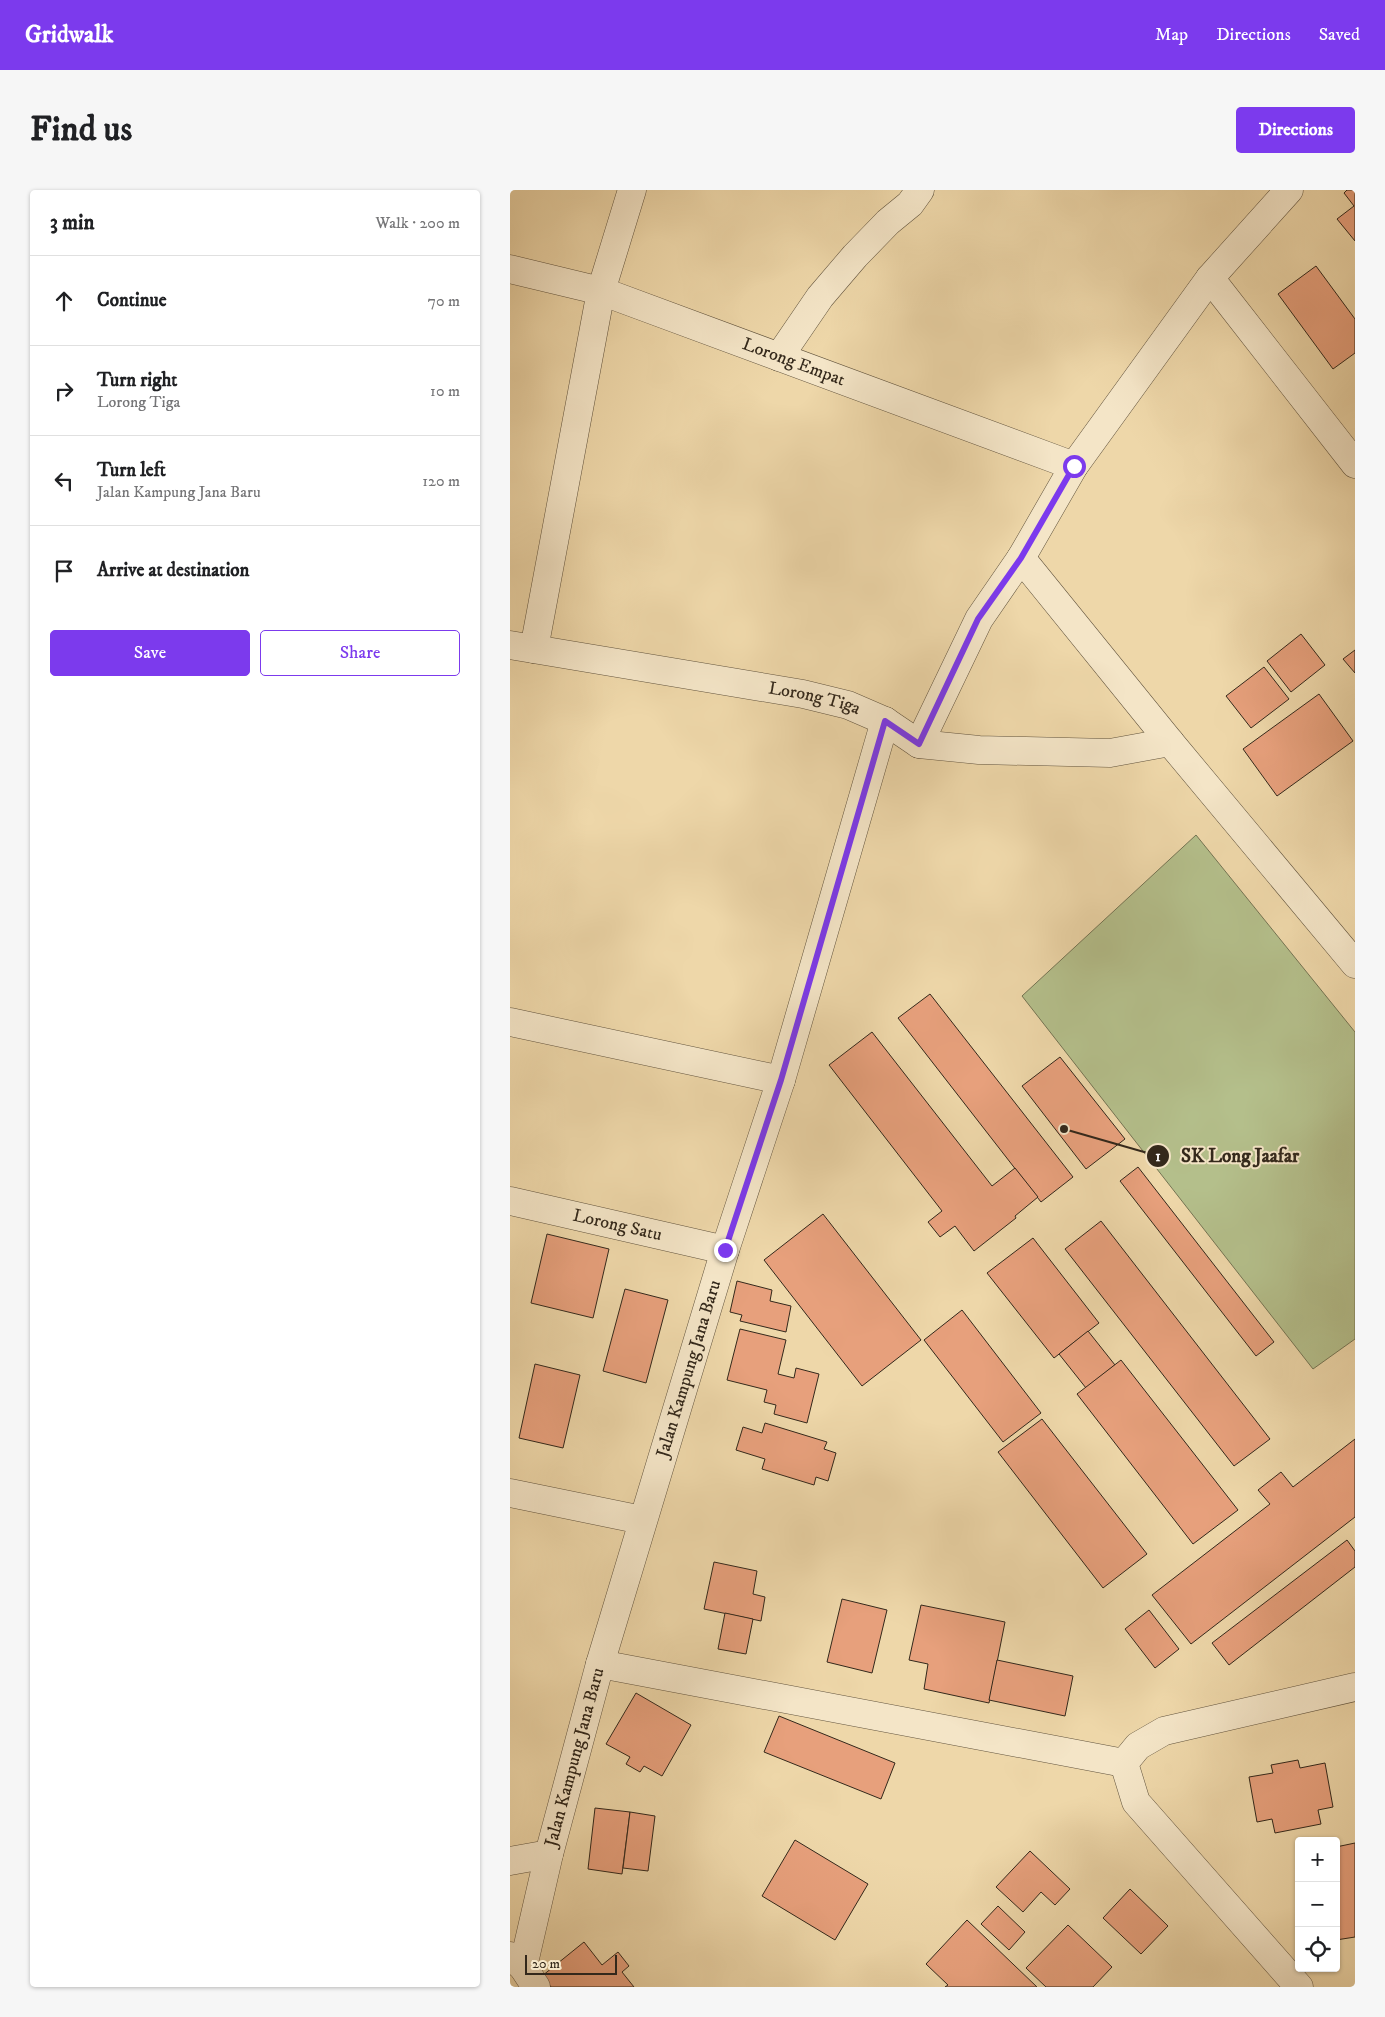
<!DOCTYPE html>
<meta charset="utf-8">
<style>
body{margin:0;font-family:"IM FELL DW Pica",serif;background:#f6f6f6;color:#202124}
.controls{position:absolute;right:15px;bottom:15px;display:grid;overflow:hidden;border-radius:5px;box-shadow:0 1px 4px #0004}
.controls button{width:45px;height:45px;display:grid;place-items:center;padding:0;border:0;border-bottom:1px solid #e0e0e0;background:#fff;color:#202124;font:25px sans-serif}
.scale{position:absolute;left:15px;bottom:12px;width:92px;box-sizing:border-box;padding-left:5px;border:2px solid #33281b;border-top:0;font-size:14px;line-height:18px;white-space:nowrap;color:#33281b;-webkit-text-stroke:4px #f4e5c7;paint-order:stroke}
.stop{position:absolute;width:15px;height:15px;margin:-11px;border:4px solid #7c3aed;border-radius:50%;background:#fff}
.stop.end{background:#7c3aed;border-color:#fff;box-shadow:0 1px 5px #0008}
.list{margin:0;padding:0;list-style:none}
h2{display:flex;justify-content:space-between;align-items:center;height:65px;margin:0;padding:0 20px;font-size:21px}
h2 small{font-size:16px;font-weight:400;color:#757577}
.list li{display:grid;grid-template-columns:32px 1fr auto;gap:15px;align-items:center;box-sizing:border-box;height:90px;padding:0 20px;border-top:1px solid #e0e0e0}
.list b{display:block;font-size:19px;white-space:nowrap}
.list p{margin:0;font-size:16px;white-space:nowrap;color:#757577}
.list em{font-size:16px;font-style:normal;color:#757577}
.actions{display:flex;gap:10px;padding:15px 20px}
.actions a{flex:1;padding:11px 0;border:1px solid #7c3aed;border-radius:5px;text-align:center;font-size:18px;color:#7c3aed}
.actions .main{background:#7c3aed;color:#fff}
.icon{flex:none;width:28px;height:28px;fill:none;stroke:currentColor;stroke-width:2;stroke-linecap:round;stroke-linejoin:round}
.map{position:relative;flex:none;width:845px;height:1797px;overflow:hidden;border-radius:5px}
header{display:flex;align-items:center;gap:30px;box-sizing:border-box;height:70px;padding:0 25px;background:#7c3aed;color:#fff}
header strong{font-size:24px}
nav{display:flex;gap:28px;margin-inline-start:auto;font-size:18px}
.intro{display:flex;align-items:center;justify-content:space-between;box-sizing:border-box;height:120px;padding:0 30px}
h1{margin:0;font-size:35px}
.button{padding:12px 22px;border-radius:5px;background:#7c3aed;color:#fff;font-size:18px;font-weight:700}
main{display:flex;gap:30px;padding:0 30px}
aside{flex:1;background:#fff;border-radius:5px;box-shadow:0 1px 4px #0004}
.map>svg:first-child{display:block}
.pitch{fill:#b4bf8b;stroke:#747453}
.building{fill:#e7a07c;stroke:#33281b}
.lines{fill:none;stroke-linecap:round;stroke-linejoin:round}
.street-casing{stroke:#62543e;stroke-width:29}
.street{stroke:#f4e5c7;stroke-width:28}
.route{stroke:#7c3aed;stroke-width:6}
.labels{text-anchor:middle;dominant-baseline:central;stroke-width:4;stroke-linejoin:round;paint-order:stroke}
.street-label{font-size:18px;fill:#33281b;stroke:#f4e5c7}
.leader{fill:none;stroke:#33281b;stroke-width:2}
.callout-dot{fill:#33281b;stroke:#f4e5c7;stroke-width:2}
.mark-label{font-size:15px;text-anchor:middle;font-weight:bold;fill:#fff}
.callout-label{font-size:19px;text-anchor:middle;font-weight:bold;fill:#33281b;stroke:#f4e5c7;stroke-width:4;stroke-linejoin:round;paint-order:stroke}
</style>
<header>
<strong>Gridwalk</strong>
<nav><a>Map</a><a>Directions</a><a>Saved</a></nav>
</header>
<div class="intro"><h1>Find us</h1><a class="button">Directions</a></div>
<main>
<aside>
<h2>3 min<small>Walk · 200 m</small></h2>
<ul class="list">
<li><svg class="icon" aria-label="ahead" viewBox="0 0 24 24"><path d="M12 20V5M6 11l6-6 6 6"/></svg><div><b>Continue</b></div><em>70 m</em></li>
<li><svg class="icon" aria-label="right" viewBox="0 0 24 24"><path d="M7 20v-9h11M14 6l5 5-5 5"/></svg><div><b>Turn right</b><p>Lorong Tiga</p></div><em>10 m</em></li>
<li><svg class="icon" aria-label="left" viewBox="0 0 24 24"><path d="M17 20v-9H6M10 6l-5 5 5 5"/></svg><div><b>Turn left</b><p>Jalan Kampung Jana Baru</p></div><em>120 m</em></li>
<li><svg class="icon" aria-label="arrive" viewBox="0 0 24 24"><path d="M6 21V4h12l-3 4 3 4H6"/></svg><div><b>Arrive at destination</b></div></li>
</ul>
<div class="actions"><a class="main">Save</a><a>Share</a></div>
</aside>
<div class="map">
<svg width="845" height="1797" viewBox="0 0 845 1797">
<rect width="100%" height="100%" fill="#eed7a9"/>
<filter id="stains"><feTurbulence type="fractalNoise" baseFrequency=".004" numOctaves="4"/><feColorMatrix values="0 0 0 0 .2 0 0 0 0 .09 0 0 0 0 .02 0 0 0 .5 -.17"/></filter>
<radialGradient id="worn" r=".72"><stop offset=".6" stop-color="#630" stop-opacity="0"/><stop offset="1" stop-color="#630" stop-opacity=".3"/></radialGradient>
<path class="pitch" d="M686,645L845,842V1149L803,1179L512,806Z"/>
<g class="building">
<path d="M837,0H845V51L827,29L844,16L834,3Z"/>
<path d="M806,76L845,129V163L823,179L768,104Z"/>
<path d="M791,444L815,475L781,502L757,471Z"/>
<path d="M845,460V483L833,469Z"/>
<path d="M754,477L779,509L741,538L716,506Z"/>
<path d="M809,504L843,551L767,606L733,559Z"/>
<path d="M420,804L563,987L531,1012L388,828Z"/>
<path d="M362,842L482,996L505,978L528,1007L505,1026L506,1028L464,1061L445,1036L430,1047L418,1032L432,1021L319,875Z"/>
<path d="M550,867L615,949L576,979L512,896Z"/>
<path d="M628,977L764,1152L746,1166L610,991Z"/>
<path d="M313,1024L411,1150L352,1196L254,1070Z"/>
<path d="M591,1031L760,1249L724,1276L555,1059Z"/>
<path d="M37,1044L99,1059L83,1128L21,1113Z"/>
<path d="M523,1048L589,1133L544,1168L477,1083Z"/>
<path d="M227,1091L262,1100L260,1111L281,1116L276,1142L230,1131L232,1125L220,1122Z"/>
<path d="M115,1099L158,1110L136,1193L93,1181Z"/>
<path d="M452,1120L531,1223L493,1252L414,1150Z"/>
<path d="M230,1139L276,1150L268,1184L284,1188L286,1178L309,1184L297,1233L264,1224L266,1215L254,1212L257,1200L217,1190Z"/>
<path d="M578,1141L605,1175L576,1198L549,1164Z"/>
<path d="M611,1170L728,1320L683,1354L567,1204Z"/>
<path d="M25,1174L70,1185L53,1258L9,1248Z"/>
<path d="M532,1229L637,1364L593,1398L488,1262Z"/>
<path d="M255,1233L317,1252L314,1259L326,1263L318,1291L306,1287L304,1295L252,1279L255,1269L226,1260L233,1237L252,1243Z"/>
<path d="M845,1249V1327L681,1454L642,1405L760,1314L748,1300L771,1282L783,1297Z"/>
<path d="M837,1350L845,1361V1377L719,1475L702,1453Z"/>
<path d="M204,1372L247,1381L243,1404L255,1407L251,1431L194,1419Z"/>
<path d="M332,1409L377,1420L362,1483L317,1472Z"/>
<path d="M411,1415L495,1432L479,1513L414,1499L418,1474L399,1470Z"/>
<path d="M639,1420L669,1459L645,1478L615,1439Z"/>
<path d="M215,1423L243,1429L236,1464L208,1459Z"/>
<path d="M487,1470L563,1486L555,1526L479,1510Z"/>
<path d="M126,1503L181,1535L152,1586L134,1576L130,1582L116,1574L120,1567L96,1554Z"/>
<path d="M269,1526L385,1573L371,1609L254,1562Z"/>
<path d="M788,1570L790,1578L815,1573L823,1617L808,1620L811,1634L765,1643L762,1629L747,1632L739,1587L763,1583L761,1575Z"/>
<path d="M85,1618L120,1622L112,1684L78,1679Z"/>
<path d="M120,1622L145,1626L138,1681L113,1678Z"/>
<path d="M285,1650L358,1694L325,1750L252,1706Z"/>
<path d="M845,1653V1747L826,1750V1657Z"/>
<path d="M520,1661L560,1699L545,1715L531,1702L513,1722L486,1697Z"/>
<path d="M620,1699L658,1736L631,1764L593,1728Z"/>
<path d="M488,1716L515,1742L499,1760L471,1734Z"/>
<path d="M457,1730L527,1797H435L438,1795L416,1774Z"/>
<path d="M558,1735L602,1777L583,1797H536L516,1778Z"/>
<path d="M74,1752L92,1775L108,1762L119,1776L112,1782L124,1797H41L32,1786Z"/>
</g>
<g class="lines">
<g class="street-casing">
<g id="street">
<path id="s1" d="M0,79L91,101L564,276"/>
<path d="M700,88L845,274"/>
<path d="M269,167L310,107L345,66L378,32L400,14L410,0"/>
<path d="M511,368L660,552L845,774"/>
<path id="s2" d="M0,455L293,504L338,515L375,531L409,554L469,560L600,563L660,552"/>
<path d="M24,459L91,101L122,0"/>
<path d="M409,554L469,429L511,368L564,276L700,88L779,0"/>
<path d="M0,832L271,890"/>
<path id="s3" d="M0,1011L215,1060"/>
<path d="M0,1303L132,1330"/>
<path d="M90,1474L614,1573"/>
<path d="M0,1671L39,1664"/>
<path d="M0,1766L13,1777L26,1797"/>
<path id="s4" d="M13,1777L39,1664L90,1474L215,1060L271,890L375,531"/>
<path d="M789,1797L626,1612L614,1573L628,1556L654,1541L845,1497"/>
</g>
</g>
<use href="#street" class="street"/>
</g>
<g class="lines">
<path class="route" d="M215,1060L271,890L375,531L409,554L468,429L511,368L564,276"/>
</g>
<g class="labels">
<g class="street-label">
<text stroke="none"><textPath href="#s1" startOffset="299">Lorong Empat</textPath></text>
<text stroke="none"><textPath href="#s2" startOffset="309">Lorong Tiga</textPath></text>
<text stroke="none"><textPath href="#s3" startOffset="110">Lorong Satu</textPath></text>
<text stroke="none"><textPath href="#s4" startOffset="621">Jalan Kampung Jana Baru</textPath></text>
<text stroke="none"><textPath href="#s4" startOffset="216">Jalan Kampung Jana Baru</textPath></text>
</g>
</g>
<path class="leader" d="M554 939L648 966"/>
<g class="callout-dot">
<circle cx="554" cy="939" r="5"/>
<circle cx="648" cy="966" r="12"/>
</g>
<g class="mark-label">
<text x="648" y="971">1</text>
</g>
<g class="callout-label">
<text x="730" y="972">SK Long Jaafar</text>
</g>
<rect width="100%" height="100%" filter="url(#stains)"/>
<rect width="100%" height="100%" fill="url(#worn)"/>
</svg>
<div class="controls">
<button>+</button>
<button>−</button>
<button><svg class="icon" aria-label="locate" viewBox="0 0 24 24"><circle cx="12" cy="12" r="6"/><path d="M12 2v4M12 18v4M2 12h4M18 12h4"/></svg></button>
</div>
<div class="scale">20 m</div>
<div class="stop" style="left:564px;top:276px"></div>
<div class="stop end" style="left:215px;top:1060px"></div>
</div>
</main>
